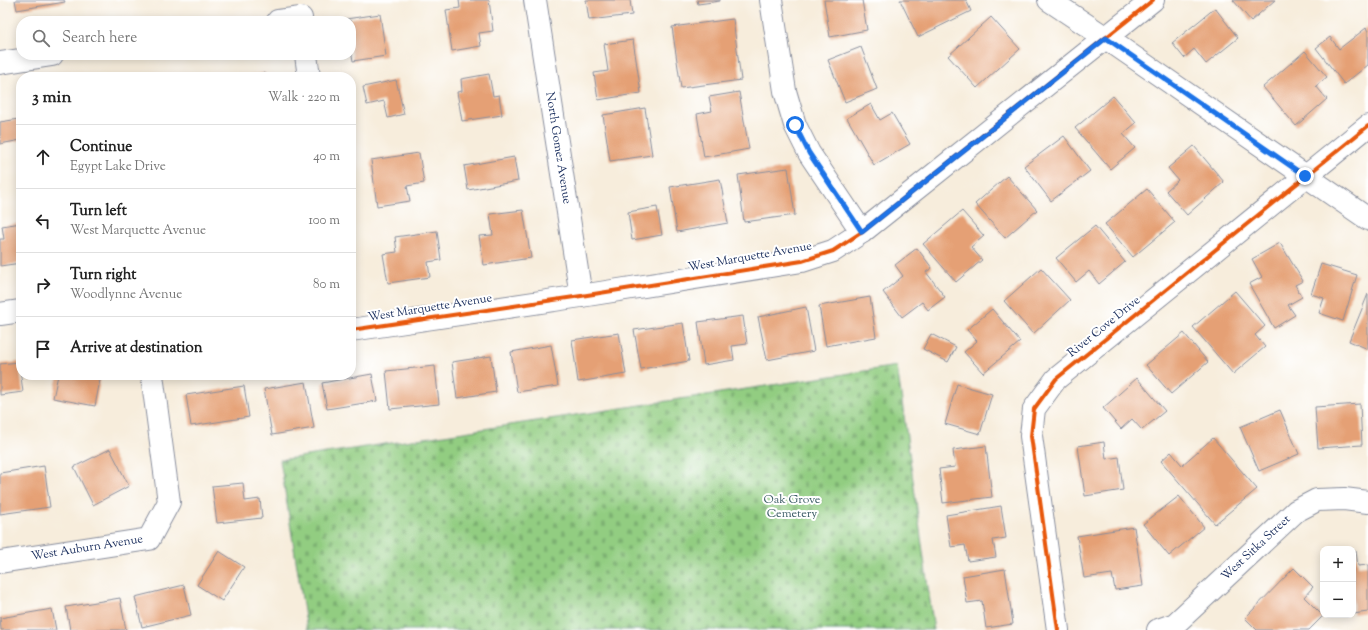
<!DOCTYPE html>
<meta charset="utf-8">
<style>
body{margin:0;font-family:"Sorts Mill Goudy",serif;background:#f2f2f2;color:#222}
.controls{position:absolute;right:12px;bottom:12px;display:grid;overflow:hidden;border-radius:8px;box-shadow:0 2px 10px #0003}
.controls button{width:36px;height:36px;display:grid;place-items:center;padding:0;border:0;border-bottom:1px solid #e0e0e0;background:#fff;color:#222;font:20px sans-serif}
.stop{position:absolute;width:12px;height:12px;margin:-9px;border:3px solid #1a73e8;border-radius:50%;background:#fff}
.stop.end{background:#1a73e8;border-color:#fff;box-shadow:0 1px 4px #0008}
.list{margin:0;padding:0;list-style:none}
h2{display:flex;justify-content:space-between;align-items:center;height:52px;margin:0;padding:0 16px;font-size:17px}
h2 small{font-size:13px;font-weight:400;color:#767676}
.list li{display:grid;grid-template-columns:26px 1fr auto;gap:12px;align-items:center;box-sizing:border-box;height:64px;padding:0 16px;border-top:1px solid #e0e0e0}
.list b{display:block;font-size:15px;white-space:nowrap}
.list p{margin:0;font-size:13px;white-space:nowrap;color:#767676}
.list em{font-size:13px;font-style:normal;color:#767676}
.icon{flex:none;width:22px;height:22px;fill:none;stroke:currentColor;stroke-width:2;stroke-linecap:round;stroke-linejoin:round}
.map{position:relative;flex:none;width:1368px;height:630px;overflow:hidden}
.search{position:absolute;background:#fff;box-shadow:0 2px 10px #0003;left:16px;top:16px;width:340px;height:44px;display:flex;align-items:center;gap:10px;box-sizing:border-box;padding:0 14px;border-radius:16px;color:#767676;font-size:15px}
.panel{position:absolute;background:#fff;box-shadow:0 2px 10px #0003;left:16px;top:72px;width:340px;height:308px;border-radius:16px}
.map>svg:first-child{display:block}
.cemetery{fill:url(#cemetery-stones);stroke:#567e70}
.building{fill:#e5a074}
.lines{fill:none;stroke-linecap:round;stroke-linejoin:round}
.minor-casing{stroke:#898e9d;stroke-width:24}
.minor{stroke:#fff;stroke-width:22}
.cycleway-casing{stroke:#fff;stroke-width:6}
.cycleway{stroke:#e8590c;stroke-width:4}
.route{stroke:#1a73e8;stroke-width:5}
.labels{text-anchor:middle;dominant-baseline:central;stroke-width:4;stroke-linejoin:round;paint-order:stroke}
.street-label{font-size:12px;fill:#1b2f5e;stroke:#fff}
.park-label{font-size:12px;fill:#3f5e68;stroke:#fff}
</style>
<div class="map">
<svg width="1368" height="630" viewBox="0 0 1368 630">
<defs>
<pattern id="cemetery-stones" width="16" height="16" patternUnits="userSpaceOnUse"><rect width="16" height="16" fill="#92cd81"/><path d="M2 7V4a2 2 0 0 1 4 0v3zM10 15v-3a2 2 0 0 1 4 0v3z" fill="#7db072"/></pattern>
</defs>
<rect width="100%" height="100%" fill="#fff"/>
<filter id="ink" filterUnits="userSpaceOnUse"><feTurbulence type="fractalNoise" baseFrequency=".025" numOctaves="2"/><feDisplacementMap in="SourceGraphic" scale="8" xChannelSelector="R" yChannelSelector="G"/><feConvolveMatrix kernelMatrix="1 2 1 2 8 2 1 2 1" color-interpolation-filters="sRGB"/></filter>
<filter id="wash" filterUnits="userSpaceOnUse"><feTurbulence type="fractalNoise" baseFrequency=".012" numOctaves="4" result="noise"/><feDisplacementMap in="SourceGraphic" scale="16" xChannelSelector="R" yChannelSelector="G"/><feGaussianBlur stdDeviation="0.9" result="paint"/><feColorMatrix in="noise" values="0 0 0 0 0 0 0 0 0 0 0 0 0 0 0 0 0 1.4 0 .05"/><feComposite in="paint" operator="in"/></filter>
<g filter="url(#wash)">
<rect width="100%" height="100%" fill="#f7eddc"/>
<path class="cemetery" d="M897,366L934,630H307L280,460Z"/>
<g id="blocks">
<g class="building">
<path d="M15,0H64L65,2L17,10Z"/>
<path d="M459,0H489L493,31L479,33L481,46L452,51L446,10L460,8Z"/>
<path d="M586,0H630L632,15L589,20Z"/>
<path d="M697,0H720V1L698,4Z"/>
<path d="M824,0H862L867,30L830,37Z"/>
<path d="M900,0H966L971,11L918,37Z"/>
<path d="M1233,0H1275L1251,21Z"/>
<path d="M1215,8L1238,38L1206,64L1194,49L1184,58L1172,43Z"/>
<path d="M380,14L386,56L353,61L351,49V21H346V19Z"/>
<path d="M991,17L1020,49L977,88L948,56Z"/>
<path d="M733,19L741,80L681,88L672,27Z"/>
<path d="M1366,28L1368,31V65L1344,84L1316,48L1330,37L1339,49Z"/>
<path d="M633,40L641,93L598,100L594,73L608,71L604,44Z"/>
<path d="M861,47L877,89L845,102L828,60Z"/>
<path d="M1305,51L1327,77L1316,86L1327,99L1296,126L1263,87Z"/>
<path d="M265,73L266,77H243V76Z"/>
<path d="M489,74L493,96L499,95L502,115L462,121L457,92L462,91L461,79Z"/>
<path d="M396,80L404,114L388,118L384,101L367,105L363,87Z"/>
<path d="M739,92L749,149L704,157L697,114L712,111L709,97Z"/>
<path d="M1113,96L1136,123L1123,134L1135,148L1110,169L1075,128Z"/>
<path d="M871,104L880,120L892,113L910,144L874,165L847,118Z"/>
<path d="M645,108L652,155L610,161L603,115Z"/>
<path d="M19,119L21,131V140L0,144V122Z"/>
<path d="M1064,136L1090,171L1051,201L1024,166Z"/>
<path d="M1194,146L1224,182L1187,215L1166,191L1178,180L1168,168Z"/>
<path d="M419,153L424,183L407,186L410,201L377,206L371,160Z"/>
<path d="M514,157L518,181L468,190L464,166Z"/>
<path d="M788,168L795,215L744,222L738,175Z"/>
<path d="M1007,176L1037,210L1005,238L975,204Z"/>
<path d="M720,179L728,223L677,232L670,187Z"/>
<path d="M1147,189L1175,222L1133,257L1105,224Z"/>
<path d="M657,207L662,235L632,240L628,212Z"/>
<path d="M523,210L531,258L484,265L479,236L493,235L490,214Z"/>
<path d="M962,211L984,236L971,247L982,260L956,282L923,244Z"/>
<path d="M21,223V263L0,266V239H4L2,226Z"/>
<path d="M1095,226L1125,262L1099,284L1089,271L1076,282L1056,258Z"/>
<path d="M437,231L441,260L428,262L430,277L388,283L383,254L397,252L395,237Z"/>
<path d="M1280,243L1303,281L1295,285L1302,297L1288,305L1295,315L1274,328L1249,284L1262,277L1252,259Z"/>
<path d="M917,248L932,268L926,272L945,297L928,310L922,302L902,317L883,292L903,276L895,265Z"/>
<path d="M1321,264L1357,275L1343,321L1319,313L1324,298L1311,294Z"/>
<path d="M1041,268L1070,300L1033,334L1004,301Z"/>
<path d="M1235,291L1265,326L1255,335L1265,347L1233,374L1193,327Z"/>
<path d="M1368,294V349L1349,341Z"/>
<path d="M870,297L876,337L826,346L819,306Z"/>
<path d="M806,307L814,351L767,360L758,317Z"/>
<path d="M992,309L1020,342L983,373L964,352L977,341L967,330Z"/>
<path d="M743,316L747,344L732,346L734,360L704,365L698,322Z"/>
<path d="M683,323L689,361L641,369L634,330Z"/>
<path d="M619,333L626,374L578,382L572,340Z"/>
<path d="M1184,333L1208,362L1171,394L1146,365Z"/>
<path d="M931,334L956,347L948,362L923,349Z"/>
<path d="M551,345L558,386L517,392L511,352Z"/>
<path d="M491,356L496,392L457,398L452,362Z"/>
<path d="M19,362L23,392L0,395V364Z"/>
<path d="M435,366L439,404L390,409L386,371Z"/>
<path d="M372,374L377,401L327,409L322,383Z"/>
<path d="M58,375H101L95,406L53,398Z"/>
<path d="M1137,378L1165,411L1142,430L1132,419L1121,429L1103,408Z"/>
<path d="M306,382L314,428L272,435L264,389Z"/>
<path d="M957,384L992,394L980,434L945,424Z"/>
<path d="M244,386L249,417L191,426L186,395Z"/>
<path d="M1360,404L1362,445L1318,448L1315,407Z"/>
<path d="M1280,410L1299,454L1259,471L1240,427Z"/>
<path d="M1213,438L1257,489L1215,524L1161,461L1171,452L1182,465Z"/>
<path d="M1104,442L1106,459L1119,457L1123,490L1085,496L1078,446Z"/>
<path d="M986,446L992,497L943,503L939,469L955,467L953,450Z"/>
<path d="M110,449L129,486L93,505L74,467Z"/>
<path d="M44,466L50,507L0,514V473Z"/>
<path d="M243,483L245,501L260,499L262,518L217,523L212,486Z"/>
<path d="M1179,496L1204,527L1169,556L1143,524Z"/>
<path d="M1001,506L1006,538L993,540L996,557L968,561L965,545L951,547L946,515Z"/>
<path d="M1134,527L1143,586L1115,590L1112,574L1084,578L1077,536Z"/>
<path d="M219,551L244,567L222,601L197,585Z"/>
<path d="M1353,551H1356L1358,566L1368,565V612L1353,614Z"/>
<path d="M1294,568L1313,587L1304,597L1323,616L1309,630H1257L1245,618Z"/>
<path d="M1005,569L1013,624L986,628L982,601L967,603L963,576Z"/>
<path d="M184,585L191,615L142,627L135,597Z"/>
<path d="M120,598L126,630H70L66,607Z"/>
<path d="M52,609L56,630H1L0,618Z"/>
</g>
</g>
</g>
<g filter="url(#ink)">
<use href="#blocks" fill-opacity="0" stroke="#898e9d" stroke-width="1"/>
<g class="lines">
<g class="minor-casing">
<g id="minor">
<path d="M535,0L581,296"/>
<path d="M771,0L785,91L795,125L809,153L862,232"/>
<path d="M1049,0L1106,38L1368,219"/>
<path d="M278,21L301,18"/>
<path d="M306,55L309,77"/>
<path d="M0,63L52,55"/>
<path d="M0,314L21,311"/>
<path d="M351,330L581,296L802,261L833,251L862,232L1153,0"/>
<path d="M0,562L149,539L169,502L152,375"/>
<path d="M1058,630L1031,436L1034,409L1056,379L1368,126"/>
<path d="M1158,630L1175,624L1296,511L1317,500L1344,499L1368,502"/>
</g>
</g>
<use href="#minor" class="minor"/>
<g class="cycleway-casing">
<g id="cycleway">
<path d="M351,330L581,296L802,261L833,251L862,232L1153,0"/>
<path d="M1058,630L1031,436L1034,409L1056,379L1368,126"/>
</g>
</g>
<use href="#cycleway" class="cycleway"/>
</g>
</g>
<g class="lines" filter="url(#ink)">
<path class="route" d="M795,125L809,153L862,232L1106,38L1305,176"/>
</g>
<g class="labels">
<g class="street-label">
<text transform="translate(558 148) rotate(81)">North Gomez Avenue</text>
<text transform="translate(750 257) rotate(-10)">West Marquette Avenue</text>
<text transform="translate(430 308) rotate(-9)">West Marquette Avenue</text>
<text transform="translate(1104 327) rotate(-39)">River Cove Drive</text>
<text transform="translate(87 548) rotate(-9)">West Auburn Avenue</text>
<text transform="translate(1256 548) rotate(-43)">West Sitka Street</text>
</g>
<g class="park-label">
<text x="792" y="500">Oak Grove<tspan x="792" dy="14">Cemetery</tspan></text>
</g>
</g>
</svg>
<div class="controls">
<button>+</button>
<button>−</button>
</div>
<div class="stop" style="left:795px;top:125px"></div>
<div class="stop end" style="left:1305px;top:176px"></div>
<div class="search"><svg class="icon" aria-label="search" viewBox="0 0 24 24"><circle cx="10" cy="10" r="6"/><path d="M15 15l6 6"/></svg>Search here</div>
<section class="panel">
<h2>3 min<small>Walk · 220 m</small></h2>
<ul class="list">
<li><svg class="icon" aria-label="ahead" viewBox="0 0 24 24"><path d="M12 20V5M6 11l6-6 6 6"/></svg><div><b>Continue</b><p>Egypt Lake Drive</p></div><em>40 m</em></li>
<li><svg class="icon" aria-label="left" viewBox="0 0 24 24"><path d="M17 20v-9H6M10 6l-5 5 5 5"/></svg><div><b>Turn left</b><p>West Marquette Avenue</p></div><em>100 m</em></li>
<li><svg class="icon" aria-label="right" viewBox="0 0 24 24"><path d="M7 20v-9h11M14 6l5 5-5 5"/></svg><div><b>Turn right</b><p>Woodlynne Avenue</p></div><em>80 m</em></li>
<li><svg class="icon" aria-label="arrive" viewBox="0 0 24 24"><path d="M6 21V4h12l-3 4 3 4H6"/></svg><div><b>Arrive at destination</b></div></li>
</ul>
</section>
</div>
